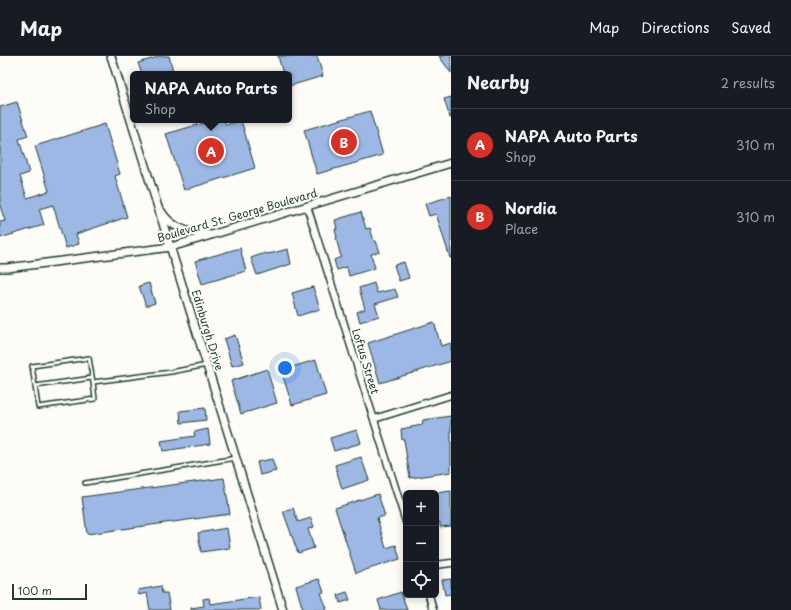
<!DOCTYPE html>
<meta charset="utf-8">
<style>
body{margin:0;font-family:"Playpen Sans",sans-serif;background:#242831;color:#f1f3f6}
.controls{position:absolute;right:12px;bottom:12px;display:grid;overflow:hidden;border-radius:6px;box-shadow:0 2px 10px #0003}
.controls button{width:36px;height:36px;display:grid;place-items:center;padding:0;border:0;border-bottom:1px solid #363941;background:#171b24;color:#f1f3f6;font:20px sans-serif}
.scale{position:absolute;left:12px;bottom:10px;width:75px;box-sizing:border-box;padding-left:4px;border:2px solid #1f3d34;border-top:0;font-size:11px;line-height:14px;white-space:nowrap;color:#1f3d34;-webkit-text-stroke:3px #fdfcf7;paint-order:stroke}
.you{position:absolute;left:285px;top:312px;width:14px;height:14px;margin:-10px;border:3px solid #fff;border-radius:50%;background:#1a73e8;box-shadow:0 0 0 6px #1a73e833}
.badge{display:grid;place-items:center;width:26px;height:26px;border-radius:50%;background:#d93025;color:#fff;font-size:13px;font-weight:700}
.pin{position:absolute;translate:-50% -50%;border:2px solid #fff;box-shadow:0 1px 4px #0006}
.popup{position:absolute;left:130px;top:15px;width:162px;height:52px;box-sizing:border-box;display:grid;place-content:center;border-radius:6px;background:#171b24;filter:drop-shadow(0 1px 3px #0005);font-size:13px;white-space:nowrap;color:#9ea1a6}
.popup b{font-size:15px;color:#f1f3f6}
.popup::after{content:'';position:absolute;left:50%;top:100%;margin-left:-8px;border:8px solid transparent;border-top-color:#171b24}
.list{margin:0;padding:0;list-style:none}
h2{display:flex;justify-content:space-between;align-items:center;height:52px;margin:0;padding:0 16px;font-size:17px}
h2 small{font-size:13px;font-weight:400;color:#9ea1a6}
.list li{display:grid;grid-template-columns:26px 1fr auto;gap:12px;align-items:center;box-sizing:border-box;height:72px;padding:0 16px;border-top:1px solid #363941}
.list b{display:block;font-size:15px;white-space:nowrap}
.list p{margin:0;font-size:13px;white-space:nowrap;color:#9ea1a6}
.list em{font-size:13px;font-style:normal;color:#9ea1a6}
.icon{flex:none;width:22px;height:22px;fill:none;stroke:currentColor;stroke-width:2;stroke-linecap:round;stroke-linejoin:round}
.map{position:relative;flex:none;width:451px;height:554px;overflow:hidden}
header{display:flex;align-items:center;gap:24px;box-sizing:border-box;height:56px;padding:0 20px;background:#171b24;border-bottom:1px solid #363941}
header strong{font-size:19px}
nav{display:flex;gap:22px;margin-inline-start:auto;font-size:14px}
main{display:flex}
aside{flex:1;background:#171b24}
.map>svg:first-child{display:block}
.building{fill:#9eb8e5;stroke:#1f3d34}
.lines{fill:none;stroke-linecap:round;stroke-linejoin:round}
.service-casing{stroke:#1f3d34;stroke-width:6}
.minor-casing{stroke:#1f3d34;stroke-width:9}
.tertiary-casing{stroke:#1f3d34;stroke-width:10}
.service{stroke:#fdfcf7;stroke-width:3}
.minor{stroke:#fdfcf7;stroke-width:6}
.tertiary{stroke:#fdfcf7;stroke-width:7}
.labels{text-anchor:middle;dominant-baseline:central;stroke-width:4;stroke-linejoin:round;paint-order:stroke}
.street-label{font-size:11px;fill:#1f3d34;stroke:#fdfcf7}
</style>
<header>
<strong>Map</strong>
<nav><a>Map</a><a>Directions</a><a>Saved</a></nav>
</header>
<main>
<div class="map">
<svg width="451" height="554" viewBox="0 0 451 554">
<rect width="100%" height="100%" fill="#fdfcf7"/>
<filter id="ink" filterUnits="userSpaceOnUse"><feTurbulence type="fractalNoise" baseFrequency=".025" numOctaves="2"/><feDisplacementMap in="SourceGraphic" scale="8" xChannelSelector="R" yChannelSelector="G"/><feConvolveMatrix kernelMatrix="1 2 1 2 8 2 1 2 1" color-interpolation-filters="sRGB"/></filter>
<g filter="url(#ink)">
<g class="building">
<path d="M161,0H169L173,15L164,18H142L138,7Z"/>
<path d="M278,0H317L323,20L289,30V18H283Z"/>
<path d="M439,0H451V17Z"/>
<path d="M451,41V62H450L444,43Z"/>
<path d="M17,46L28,80L19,83L29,117L20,120L27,142L49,135L35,90L105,68L120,118L115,120L127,161L76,178L79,188L66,192L53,149L39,153L44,169L0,182V166L5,165L0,150V51Z"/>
<path d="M370,55L383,99L317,118L304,74Z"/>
<path d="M214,64H224L226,69L241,64L255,112L184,134L166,78Z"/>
<path d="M451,140V202H450L436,158L429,160L425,148Z"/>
<path d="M361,156L366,173L370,172L374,185H376L380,196L371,198L375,212L349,220L347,211L337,214L334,204L341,201L336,182H337L335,173H337L335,164Z"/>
<path d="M240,192L246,215L202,228L195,205Z"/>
<path d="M288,193L291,208L257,219L251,202L265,197L266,198L273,197Z"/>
<path d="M404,206L409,222L399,225L394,209Z"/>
<path d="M149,227L155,247L146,250L139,230Z"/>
<path d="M374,227L377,237L395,233L398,241L375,248L379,260L360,266L357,256L365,253L359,232Z"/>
<path d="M313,231L320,253L298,260L292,237Z"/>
<path d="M434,266L441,290L451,287V305L380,327L368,287Z"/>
<path d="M235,279L244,307L232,310L224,283Z"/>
<path d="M316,304L326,339L292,349L281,314Z"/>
<path d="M267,313L277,347L241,358L231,325Z"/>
<path d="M205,352L206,364L181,367L180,355Z"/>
<path d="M451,360V416L410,422L404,384H402L401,373L422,369L423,364Z"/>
<path d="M208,373L210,388L163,395L161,385L195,380L194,376Z"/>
<path d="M357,374L361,387L334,395L330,382Z"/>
<path d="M361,401L369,424L342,433L335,409Z"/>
<path d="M272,403L276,415L260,419L257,406Z"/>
<path d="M224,422L230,458L87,478L82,441Z"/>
<path d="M451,435V470L440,471V466L436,467V437Z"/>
<path d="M378,438L385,460L377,462L386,492L396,489L400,503L356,517L335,452Z"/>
<path d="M293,452L298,466L311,462L314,471L308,473L314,492L298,497L283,455Z"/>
<path d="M227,472L230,492L201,496L198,477Z"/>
<path d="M319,523L324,536L321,537L327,553L323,554H303L296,530Z"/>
<path d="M451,523V538L445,539L442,524Z"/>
<path d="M161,530L162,537H167L170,554H150L147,537L139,539L138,534Z"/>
<path d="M347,536L350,544L340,547L338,539Z"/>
<path d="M401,536L407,554H381L378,544Z"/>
<path d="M259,541L261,554H191V552L204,550L203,543L209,542L210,548Z"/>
</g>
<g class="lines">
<g class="service-casing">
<g id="service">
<path d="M92,322L35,330L32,310L89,302L93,326L171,316L207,309"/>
<path d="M35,330L38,351L95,343L93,326"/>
<path d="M85,427L236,402"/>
</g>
</g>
<g class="minor-casing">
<g id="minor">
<path d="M307,150L406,466"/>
<path d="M374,363L451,339"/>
<path d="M436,509L451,507"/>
<path d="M429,539L433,554"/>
</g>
</g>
<g class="tertiary-casing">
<g id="tertiary">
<path d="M111,0L283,554"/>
<path d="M161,155C170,171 189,178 207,178"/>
<path d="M0,212H7L171,191L451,107"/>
</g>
</g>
<use href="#service" class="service"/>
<use href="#minor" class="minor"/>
<use href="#tertiary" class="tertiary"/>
</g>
</g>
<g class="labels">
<g class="street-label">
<text transform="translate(237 159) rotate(-16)">Boulevard St. George Boulevard</text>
<text transform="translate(208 274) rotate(73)">Edinburgh Drive</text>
<text transform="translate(366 305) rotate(73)">Loftus Street</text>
</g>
</g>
</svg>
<div class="controls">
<button>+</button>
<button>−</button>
<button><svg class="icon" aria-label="locate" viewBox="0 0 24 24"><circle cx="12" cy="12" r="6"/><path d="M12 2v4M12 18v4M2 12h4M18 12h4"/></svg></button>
</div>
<div class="scale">100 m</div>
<div class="you"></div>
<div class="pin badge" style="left:211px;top:95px">A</div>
<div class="popup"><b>NAPA Auto Parts</b>Shop</div>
<div class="pin badge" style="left:344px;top:86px">B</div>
</div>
<aside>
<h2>Nearby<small>2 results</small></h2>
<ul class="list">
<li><span class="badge">A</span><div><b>NAPA Auto Parts</b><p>Shop</p></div><em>310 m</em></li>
<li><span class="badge">B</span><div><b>Nordia</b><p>Place</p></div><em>310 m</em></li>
</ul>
</aside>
</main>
